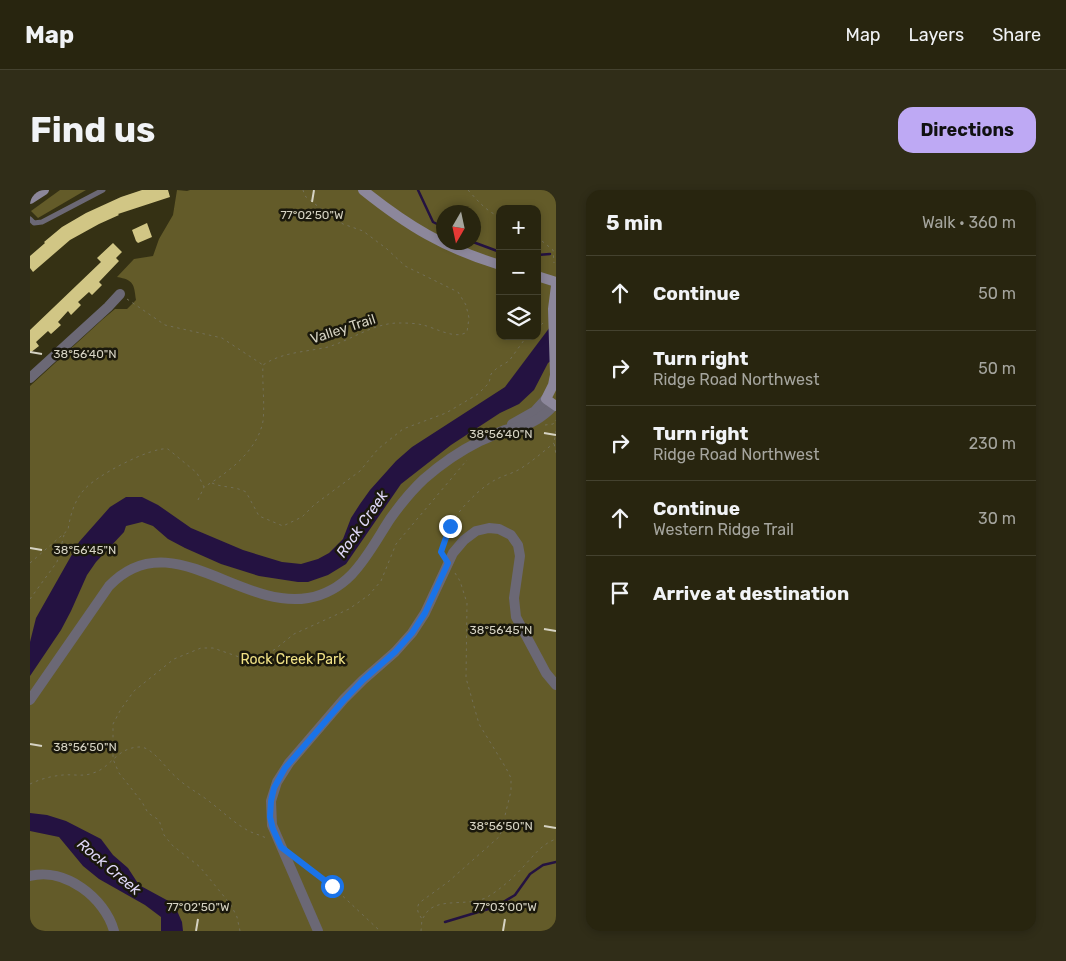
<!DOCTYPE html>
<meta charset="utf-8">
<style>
body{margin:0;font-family:Rubik,sans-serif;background:#302d18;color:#f1f3f6}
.controls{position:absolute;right:15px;top:15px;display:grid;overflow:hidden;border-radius:10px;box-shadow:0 2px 8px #0003}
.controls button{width:45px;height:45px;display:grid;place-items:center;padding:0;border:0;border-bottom:1px solid #44422f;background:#28250f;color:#f1f3f6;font:25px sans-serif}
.compass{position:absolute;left:406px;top:15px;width:45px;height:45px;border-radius:50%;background:#28250f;box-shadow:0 2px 8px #0003;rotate:189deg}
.stop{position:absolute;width:15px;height:15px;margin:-11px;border:4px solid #1a73e8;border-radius:50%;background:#fff}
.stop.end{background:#1a73e8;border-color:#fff;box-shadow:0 1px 5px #0008}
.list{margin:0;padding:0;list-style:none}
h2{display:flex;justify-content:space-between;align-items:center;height:65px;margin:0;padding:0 20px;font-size:21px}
h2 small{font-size:16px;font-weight:400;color:#a5a59e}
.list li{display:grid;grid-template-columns:32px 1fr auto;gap:15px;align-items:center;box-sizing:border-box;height:75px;padding:0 20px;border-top:1px solid #44422f}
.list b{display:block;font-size:19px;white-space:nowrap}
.list p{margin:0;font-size:16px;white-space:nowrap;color:#a5a59e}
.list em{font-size:16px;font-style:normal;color:#a5a59e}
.icon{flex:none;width:28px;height:28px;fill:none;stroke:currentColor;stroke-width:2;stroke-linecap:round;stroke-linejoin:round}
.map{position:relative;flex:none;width:526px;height:741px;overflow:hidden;border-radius:15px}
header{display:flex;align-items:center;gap:30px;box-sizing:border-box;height:70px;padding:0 25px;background:#28250f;border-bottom:1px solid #44422f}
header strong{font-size:24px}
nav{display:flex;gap:28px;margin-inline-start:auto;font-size:18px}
.intro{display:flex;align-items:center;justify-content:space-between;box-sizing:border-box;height:120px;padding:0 30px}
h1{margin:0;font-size:35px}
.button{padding:12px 22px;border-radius:15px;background:#bea9f4;color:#111;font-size:18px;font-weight:700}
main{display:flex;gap:30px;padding:0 30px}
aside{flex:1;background:#28250f;border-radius:15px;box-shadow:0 2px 8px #0003}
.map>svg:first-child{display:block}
.green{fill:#635b29;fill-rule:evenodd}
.water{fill:#241241}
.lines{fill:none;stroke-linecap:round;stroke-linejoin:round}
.stream{stroke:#241241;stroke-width:2.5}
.building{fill:#d1c685}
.path{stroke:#726f57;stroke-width:1;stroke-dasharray:2.5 4;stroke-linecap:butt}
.lane{stroke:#6b6875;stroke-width:5}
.street{stroke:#6b6875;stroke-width:10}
.secondary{stroke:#8c879b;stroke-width:10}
.route{stroke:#1a73e8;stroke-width:6}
.ticks{fill:none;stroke:#d6d3c3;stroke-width:2}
.labels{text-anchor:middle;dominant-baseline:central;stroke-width:5;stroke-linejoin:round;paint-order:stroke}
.street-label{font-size:14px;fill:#d6d3c3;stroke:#1a180c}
.park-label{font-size:14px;fill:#f1e286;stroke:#1a180c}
.water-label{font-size:15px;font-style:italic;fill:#e0d8f9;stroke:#1a180c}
.ticks-label{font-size:12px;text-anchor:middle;fill:#d6d3c3;stroke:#1a180c;stroke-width:5;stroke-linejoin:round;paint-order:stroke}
</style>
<header>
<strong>Map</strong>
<nav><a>Map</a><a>Layers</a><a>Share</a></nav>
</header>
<div class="intro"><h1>Find us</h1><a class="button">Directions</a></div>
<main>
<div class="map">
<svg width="526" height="741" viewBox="0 0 526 741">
<rect width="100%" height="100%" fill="#353114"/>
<g class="green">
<path d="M30,0H56L8,28L1,21Z"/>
<path d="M147,0L157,1L160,0H526V741H0V196L73,129L85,119H97L106,110C104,94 104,90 87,87L104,69L123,66L129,49L143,25ZM470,19H507V146H470ZM413,22H443V52H413Z"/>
</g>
<g class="water">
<path d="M526,129V167L518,173L504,200L489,214L470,223L421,255L371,294L316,374L298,385L278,392H268L229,386L191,374L155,358L138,349L123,336L112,332L96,336L94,342L66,372L57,385L41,421L31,440L0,486V452L6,428L49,352L80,317L96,307H112L128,315L161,338L213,360L252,372L271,374L288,369L299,363L313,349L321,328L330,314L340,300L366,271L382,257L475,197Z"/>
<path d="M0,623L17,625L36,631L71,649L83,665L98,678L109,695L144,714L152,732L153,741H131V727L115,715L69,689L53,676L29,647L0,641Z"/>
</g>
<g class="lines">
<g class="stream">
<path d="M388,0L403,32L413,37"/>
<path d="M443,52L470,62"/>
<path d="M507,65L520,64"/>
<path d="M415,732L465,717L485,705L500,684L513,675L526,672"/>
</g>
</g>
<g class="building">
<path d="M112,0H138L140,7L88,24L89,25L69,34L40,50L3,82L0,78V66L15,53L14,52L32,37L56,23L91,7Z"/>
<path d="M117,33L122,47L108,53L106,51L102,40Z"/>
<path d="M83,53L92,62L86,68L89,71L69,92L72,95L62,105L59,102L48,112L51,115L41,125L38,121L28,132L31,135L21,144L18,141L6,152L9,156L0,163V140L71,72L67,68Z"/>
</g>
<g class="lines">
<g class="path">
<path d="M438,0C448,11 456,21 470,27"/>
<path d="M507,47L523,60L524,73"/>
<path d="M97,109L135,135L192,148L233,175"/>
<path d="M507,139L513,133"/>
<path d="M515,235L523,234L526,231L525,230"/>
<path d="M526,241L524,253L526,264"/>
<path d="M182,293C193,298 205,296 216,302L229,326L253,336L272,327L284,315L330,281L348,259L373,239L416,223L448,204L459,193L461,184L467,178L479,171L497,146"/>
<path d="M168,310L174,297"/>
<path d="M412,363C409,339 444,301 465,290C474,285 485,283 493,277C504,270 514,261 524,253"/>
<path d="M0,373L38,340C40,326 44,312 53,301C63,287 122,256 138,259L167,283L174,297C198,283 228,260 233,231C235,213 232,194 233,175C252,162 276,162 298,157C321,150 342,134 367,133C375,133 385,133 393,135C406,138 425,150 437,142L439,128L436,115L428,102L375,76L357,59L333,41L313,34L290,18L275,6L273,0"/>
<path d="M0,409L27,372L34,345"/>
<path d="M0,594C10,589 22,586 33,585C44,584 53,587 63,583C81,578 86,558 109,557C122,556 136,579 146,587C156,597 169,603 180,612C193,622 203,632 217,640C224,644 231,645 238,649"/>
<path d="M268,669L302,696L350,741"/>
<path d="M393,728C395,725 397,721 400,719C415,708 442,717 459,706C472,698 484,687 494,676C504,665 512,654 526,649"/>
<path d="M210,741L207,727L201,715L170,677L142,655L134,645L129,630L118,623L112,612L89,583L83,569V534L91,519L104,501L144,469L171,458H183L215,469L244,460L264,444L319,419L339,405L351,391L366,354L437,270"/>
<path d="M391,741L392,729C388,723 386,720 389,713L418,692L470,646L481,601V588L476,578L449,534L436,488L437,413L430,391L425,383"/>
</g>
<path class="lane" d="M0,29L4,33L12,32L73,0"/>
<g class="street">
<path d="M0,188L78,117L90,104"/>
<path d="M482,234L505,221L516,209"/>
<path d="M0,510L79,396C140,332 209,420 278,408C322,400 338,363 360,329C370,315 381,301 394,289C411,274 430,261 450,251C458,248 467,243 475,240C478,239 482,239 486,238C500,235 515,226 524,215"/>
<path d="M0,686C35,677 75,708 84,741"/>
<path d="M288,741L242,635L241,611L247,592L259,573L314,509L333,490L365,462L382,443L395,423L423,363L434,350L446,341L459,338L469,339L481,345L488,355L490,366L484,408L486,427L516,483L526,495"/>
</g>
<g class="secondary">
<path d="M333,0C378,36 414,58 470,75"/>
<path d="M0,9L14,0"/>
<path d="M507,86L526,92"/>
<path d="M526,96L523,119L525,185L523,195L516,209L526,216"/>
</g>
</g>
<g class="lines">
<path class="route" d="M302,696L251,657L243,639L240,627L241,611L244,598L255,578L314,510L333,490L365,462L382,443L395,423L418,373L411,362L420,336"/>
</g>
<path class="ticks" d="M282,12L284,0M0,162L12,164M514,243L526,245M0,358L12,360M514,439L526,441M0,554L12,556M514,636L526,638M166,741L168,729M473,741L475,729"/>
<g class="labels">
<g class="street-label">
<text transform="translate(313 139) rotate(-18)">Valley Trail</text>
</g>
<g class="park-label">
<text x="263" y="469">Rock Creek Park</text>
</g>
<g class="water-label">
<text transform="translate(332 334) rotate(-55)">Rock Creek</text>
<text transform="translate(79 677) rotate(40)">Rock Creek</text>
</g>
</g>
<g class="ticks-label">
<text x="282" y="29">77°02'50"W</text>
<text x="55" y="168">38°56'40"N</text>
<text x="471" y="248">38°56'40"N</text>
<text x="55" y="364">38°56'45"N</text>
<text x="471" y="444">38°56'45"N</text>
<text x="55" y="561">38°56'50"N</text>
<text x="471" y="640">38°56'50"N</text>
<text x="168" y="721">77°02'50"W</text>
<text x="475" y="721">77°03'00"W</text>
</g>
</svg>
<div class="controls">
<button>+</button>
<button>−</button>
<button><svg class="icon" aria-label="layers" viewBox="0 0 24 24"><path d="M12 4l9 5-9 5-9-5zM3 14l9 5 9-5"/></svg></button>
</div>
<svg class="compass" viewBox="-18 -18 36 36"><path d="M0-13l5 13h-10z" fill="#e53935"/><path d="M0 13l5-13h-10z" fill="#a5a59e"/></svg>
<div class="stop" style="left:302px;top:696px"></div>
<div class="stop end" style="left:420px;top:336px"></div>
</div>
<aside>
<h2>5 min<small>Walk · 360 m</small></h2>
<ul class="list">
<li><svg class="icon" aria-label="ahead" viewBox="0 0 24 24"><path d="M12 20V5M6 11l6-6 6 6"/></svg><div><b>Continue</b></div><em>50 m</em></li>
<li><svg class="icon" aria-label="right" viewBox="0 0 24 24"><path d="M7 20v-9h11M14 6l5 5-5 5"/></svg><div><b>Turn right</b><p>Ridge Road Northwest</p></div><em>50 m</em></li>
<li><svg class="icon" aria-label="right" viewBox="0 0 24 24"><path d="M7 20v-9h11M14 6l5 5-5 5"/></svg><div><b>Turn right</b><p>Ridge Road Northwest</p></div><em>230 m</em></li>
<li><svg class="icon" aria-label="ahead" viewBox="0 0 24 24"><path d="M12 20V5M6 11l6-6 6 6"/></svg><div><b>Continue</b><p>Western Ridge Trail</p></div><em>30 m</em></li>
<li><svg class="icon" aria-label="arrive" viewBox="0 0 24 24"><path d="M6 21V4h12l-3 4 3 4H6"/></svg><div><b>Arrive at destination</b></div></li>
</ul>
</aside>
</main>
